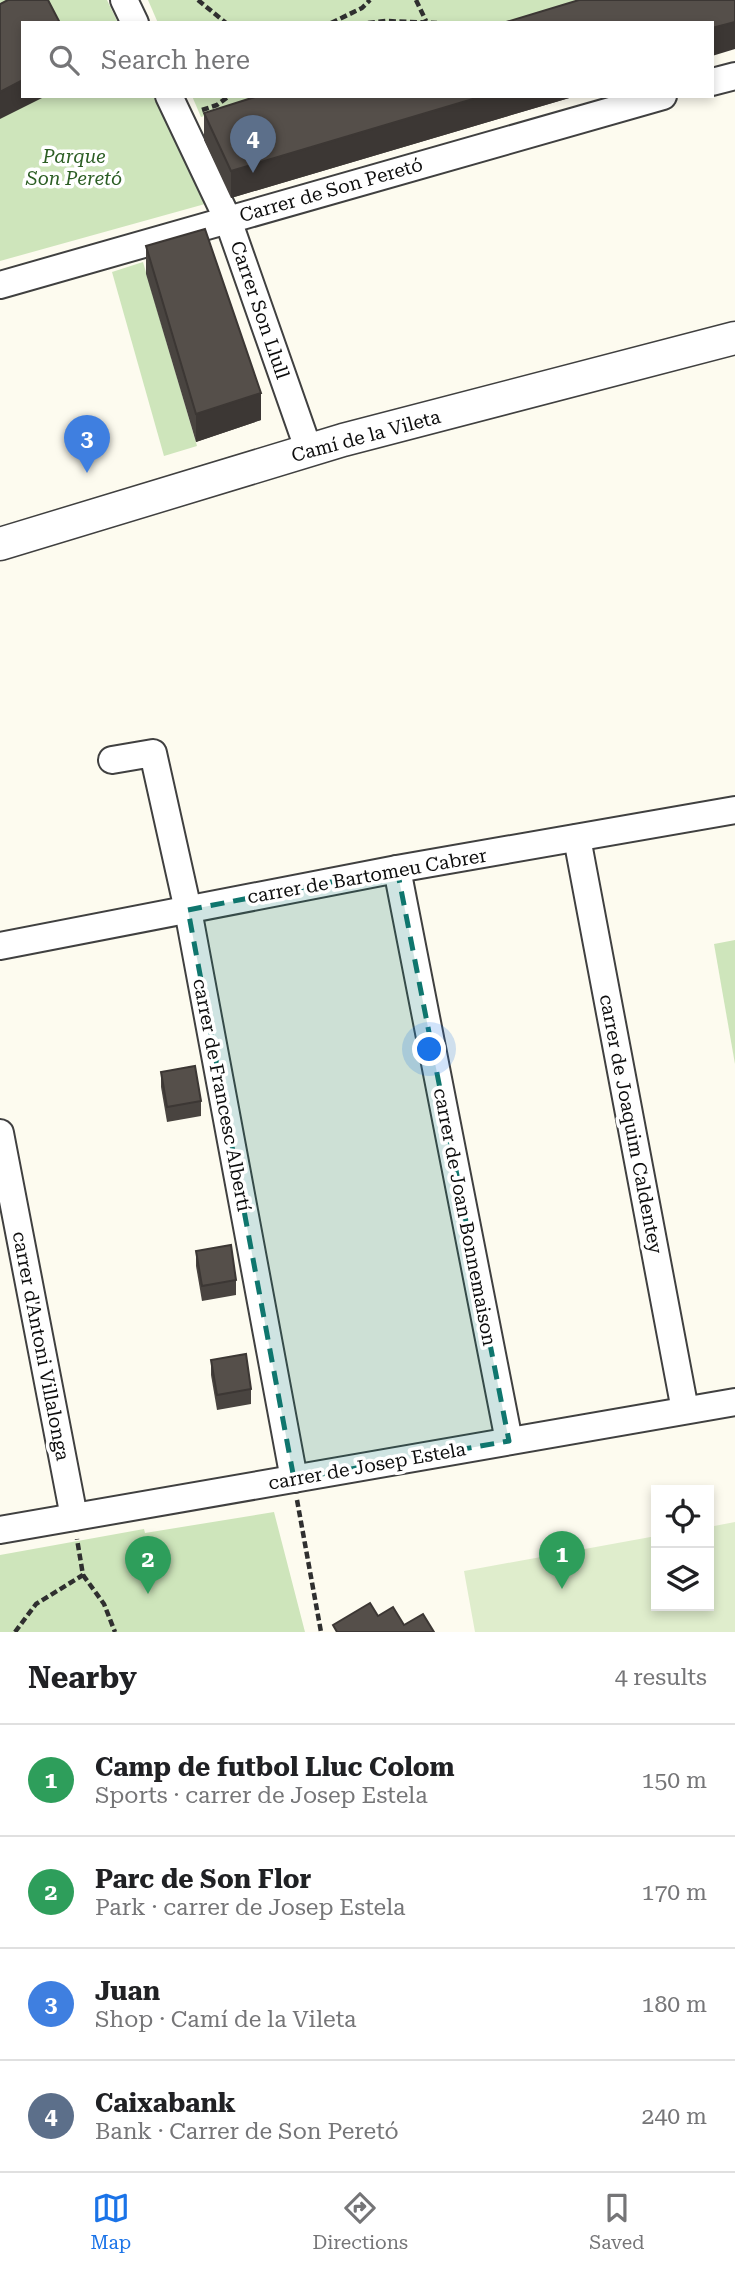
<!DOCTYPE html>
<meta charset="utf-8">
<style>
body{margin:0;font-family:"Roboto Serif",serif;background:#f6f6f6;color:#202124}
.controls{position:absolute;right:21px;bottom:21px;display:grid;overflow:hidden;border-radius:0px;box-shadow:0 4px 10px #0003}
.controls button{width:63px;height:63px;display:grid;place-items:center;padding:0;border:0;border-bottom:2px solid #e0e0e0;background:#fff;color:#202124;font:35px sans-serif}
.you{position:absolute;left:430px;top:1050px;width:24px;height:24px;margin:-18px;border:5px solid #fff;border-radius:50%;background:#1a73e8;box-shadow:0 0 0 10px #1a73e833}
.badge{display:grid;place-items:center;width:46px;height:46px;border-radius:50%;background:#1a73e8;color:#fff;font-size:23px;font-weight:700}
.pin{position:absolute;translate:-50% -58px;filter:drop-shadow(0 2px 4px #0008)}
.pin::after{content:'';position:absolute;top:37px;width:24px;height:21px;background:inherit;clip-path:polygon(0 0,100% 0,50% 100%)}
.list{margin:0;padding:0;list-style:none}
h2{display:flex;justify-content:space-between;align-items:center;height:91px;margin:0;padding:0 28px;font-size:30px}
h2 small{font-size:23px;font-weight:400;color:#757577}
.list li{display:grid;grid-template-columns:46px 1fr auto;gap:21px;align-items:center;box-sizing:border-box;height:112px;padding:0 28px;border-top:2px solid #e0e0e0}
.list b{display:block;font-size:26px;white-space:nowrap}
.list p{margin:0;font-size:23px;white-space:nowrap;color:#757577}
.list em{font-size:23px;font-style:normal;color:#757577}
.icon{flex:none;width:38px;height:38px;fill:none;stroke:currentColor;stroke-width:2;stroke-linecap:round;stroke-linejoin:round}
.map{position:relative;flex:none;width:735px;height:1632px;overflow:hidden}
.search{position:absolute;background:#fff;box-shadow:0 4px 10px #0003;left:21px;right:21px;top:21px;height:77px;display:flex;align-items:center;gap:18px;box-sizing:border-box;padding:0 24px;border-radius:0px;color:#757577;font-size:26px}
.sheet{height:539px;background:#fff}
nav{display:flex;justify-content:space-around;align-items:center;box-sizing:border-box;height:98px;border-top:2px solid #e0e0e0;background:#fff;font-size:19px;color:#757577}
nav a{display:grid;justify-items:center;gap:4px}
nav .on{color:#1a73e8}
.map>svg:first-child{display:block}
.green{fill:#cee5bb}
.pitch{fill:#dfedcc}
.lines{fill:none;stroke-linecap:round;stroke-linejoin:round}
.minor-casing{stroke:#404040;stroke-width:30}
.tertiary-casing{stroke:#404040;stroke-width:35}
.path{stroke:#2f2f2f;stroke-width:4.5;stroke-dasharray:7 3.5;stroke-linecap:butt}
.minor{stroke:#fff;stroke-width:26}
.tertiary{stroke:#fff;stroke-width:32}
.wall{fill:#494440}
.shaded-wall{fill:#3c3734}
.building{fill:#554f4a;stroke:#3c3734;stroke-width:2}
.marked{fill:#0f766e;fill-opacity:0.2;stroke:#0f766e;stroke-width:5;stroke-dasharray:14 9;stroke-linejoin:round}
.labels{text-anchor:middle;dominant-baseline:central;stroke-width:7;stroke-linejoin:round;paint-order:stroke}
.park-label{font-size:19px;font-style:italic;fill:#2c5e24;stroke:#fff}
.street-label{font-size:19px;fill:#0d0d0d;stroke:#fff}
</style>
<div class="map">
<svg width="735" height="1632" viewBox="0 0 735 1632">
<rect width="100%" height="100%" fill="#fdfbef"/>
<g class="green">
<path d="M0,0H107L118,23H23V96H153L205,204L0,261Z"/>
<path d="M148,0H603L525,23H158Z"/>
<path d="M192,96H272L201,117Z"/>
<path d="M143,262L197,446L164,456L112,272Z"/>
<path d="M735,940V1064L714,944Z"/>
<path d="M274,1512L305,1632H0V1555L144,1529L145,1533Z"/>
</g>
<path class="pitch" d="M735,1522V1632H475L464,1571L656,1536V1606H709V1527Z"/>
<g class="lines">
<g class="minor-casing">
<g id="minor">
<path d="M124,0L135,23"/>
<path d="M712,82L735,76"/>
<path d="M169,96L228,220L309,451"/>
<path d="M0,285L663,96"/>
<path d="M112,760L153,753L188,910L294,1479"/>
<path d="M577,838L685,1410"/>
<path d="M397,869L509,1441"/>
<path d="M0,946L397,869L735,810"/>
<path d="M0,1133L74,1517"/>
<path d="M0,1530L735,1402"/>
</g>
</g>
<g class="tertiary-casing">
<path id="tertiary" d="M0,544L343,440L735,338"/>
</g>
<g class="path">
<path d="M198,0L226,23"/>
<path d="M416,0L426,21"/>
<path d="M331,23L362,8L370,0"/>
<path d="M368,23L386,21L437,23"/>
<path d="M202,110L217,105L229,96"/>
<path d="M297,1500L321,1632"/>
<path d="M83,1575L104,1604L115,1632"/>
<path d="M15,1632L36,1604L83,1575L77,1539"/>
</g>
<use href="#minor" class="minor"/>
<use href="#tertiary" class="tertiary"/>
</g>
<g class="wall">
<path d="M258,96H576L231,198L204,140V113Z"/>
<path d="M146,246L261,420L196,442L146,274Z"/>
<path d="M161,1072L201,1101V1116L167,1122L161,1087Z"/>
<path d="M196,1251L236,1280V1295L202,1301L196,1266Z"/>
<path d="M211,1360L251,1389V1404L217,1410L211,1375Z"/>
</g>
<g class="shaded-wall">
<path d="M735,22V49L712,56V28Z"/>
<path d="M23,80V96H46L0,119V92Z"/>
<path d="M483,96H576L231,198V171Z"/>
<path d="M261,393V420L196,442V414Z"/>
</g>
<g class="building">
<path d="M8,0H48L60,23H23V80L0,92V4Z"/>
<path d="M579,0H735V22L712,28V23H503Z"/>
<path d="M258,96H483L231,171L204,113Z"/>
<path d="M205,229L261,393L196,414L146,246Z"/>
<path d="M195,1066L201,1101L167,1107L161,1072Z"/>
<path d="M231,1245L236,1280L202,1286L196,1251Z"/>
<path d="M246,1354L251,1389L217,1395L211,1360Z"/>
<path d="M370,1603L378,1616L393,1607L404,1625L423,1614L434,1632H337L333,1625Z"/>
</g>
<path class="marked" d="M397,869L509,1441L294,1479L188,910Z"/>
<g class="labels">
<g class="park-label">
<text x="74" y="156">Parque<tspan x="74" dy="22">Son Peretó</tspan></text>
</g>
<g class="street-label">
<text transform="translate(331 190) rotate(-16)">Carrer de Son Peretó</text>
<text transform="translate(260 310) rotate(71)">Carrer Son Llull</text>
<text transform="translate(366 436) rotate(-15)">Camí de la Vileta</text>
<text transform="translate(367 876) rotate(-10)">carrer de Bartomeu Cabrer</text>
<text transform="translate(222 1095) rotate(79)">carrer de Francesc Albertí</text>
<text transform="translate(631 1124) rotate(79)">carrer de Joaquim Caldentey</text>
<text transform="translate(465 1217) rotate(79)">carrer de Joan Bonnemaison</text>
<text transform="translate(41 1346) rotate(79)">carrer d'Antoni Villalonga</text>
<text transform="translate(367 1466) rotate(-10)">carrer de Josep Estela</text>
</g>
</g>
</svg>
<div class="controls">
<button><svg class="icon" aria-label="locate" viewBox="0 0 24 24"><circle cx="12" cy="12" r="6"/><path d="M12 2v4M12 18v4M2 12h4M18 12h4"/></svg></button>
<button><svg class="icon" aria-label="layers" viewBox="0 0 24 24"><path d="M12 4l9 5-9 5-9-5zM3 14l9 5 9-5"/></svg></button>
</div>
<div class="you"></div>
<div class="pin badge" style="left:562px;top:1589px;background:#2e9e5b">1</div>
<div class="pin badge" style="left:148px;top:1594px;background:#2e9e5b">2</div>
<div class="pin badge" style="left:87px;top:473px;background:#3f7fe0">3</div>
<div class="pin badge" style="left:253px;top:173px;background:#5c6f8a">4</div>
<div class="search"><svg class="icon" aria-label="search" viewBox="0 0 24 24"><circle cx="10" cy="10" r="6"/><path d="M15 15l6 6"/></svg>Search here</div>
</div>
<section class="sheet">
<h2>Nearby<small>4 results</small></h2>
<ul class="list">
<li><span class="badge" style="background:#2e9e5b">1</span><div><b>Camp de futbol Lluc Colom</b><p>Sports · carrer de Josep Estela</p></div><em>150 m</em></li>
<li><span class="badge" style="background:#2e9e5b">2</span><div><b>Parc de Son Flor</b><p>Park · carrer de Josep Estela</p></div><em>170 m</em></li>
<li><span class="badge" style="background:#3f7fe0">3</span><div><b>Juan</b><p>Shop · Camí de la Vileta</p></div><em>180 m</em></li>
<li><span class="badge" style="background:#5c6f8a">4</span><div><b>Caixabank</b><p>Bank · Carrer de Son Peretó</p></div><em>240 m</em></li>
</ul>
</section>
<nav>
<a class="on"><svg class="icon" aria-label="map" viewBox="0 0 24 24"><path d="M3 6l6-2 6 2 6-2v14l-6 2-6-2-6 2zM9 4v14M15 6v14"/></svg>Map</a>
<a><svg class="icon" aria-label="directions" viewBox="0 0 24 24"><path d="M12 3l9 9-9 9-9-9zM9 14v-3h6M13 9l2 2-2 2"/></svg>Directions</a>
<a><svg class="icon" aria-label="saved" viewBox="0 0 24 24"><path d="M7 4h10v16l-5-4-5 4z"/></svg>Saved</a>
</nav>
